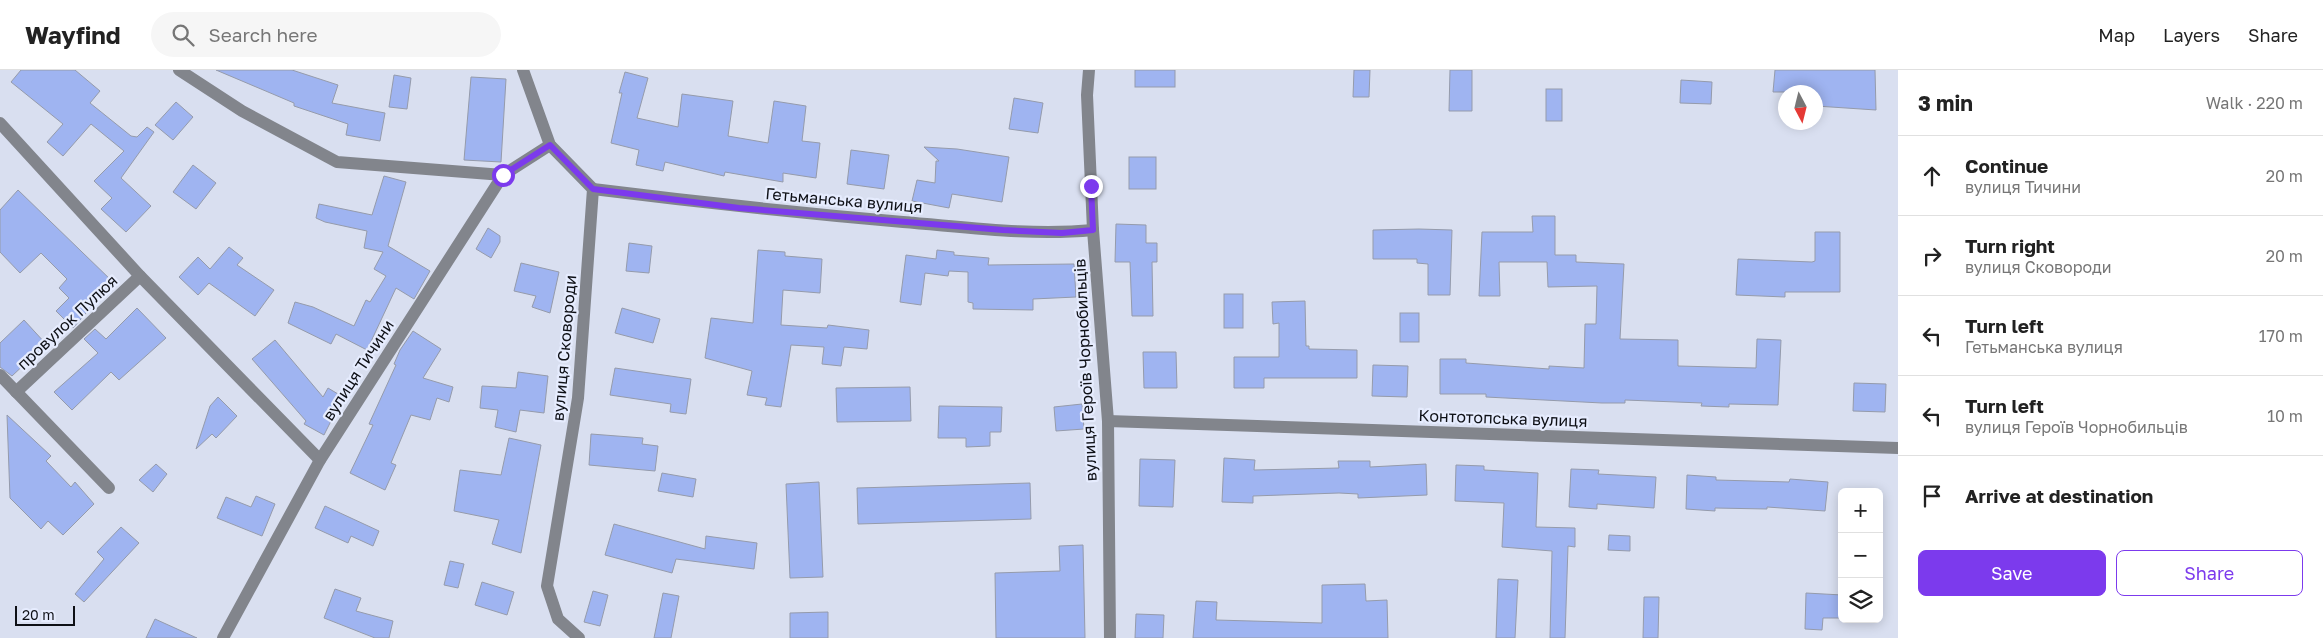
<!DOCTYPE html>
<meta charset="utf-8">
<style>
body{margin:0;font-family:"Golos Text",sans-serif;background:#f6f6f6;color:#222}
.controls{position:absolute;right:15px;bottom:15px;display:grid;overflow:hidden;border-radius:8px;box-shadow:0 2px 12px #0003}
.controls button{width:45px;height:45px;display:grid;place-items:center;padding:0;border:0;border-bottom:1px solid #e0e0e0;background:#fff;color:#222;font:25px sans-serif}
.compass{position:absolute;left:1778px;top:15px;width:45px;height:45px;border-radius:50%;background:#fff;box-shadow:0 2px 12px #0003;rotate:173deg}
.scale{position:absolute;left:15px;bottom:12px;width:60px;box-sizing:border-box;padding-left:5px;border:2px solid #0e1016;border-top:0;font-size:14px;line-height:18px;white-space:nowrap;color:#0e1016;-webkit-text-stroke:4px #e6ecfe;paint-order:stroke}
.stop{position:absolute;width:15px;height:15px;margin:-11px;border:4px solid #7c3aed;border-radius:50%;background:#fff}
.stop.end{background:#7c3aed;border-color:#fff;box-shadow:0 1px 5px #0008}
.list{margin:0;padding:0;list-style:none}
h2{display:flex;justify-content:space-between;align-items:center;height:65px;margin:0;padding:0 20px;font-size:21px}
h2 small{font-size:16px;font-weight:400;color:#767676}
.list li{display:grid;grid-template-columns:32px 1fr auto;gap:15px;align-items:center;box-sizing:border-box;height:80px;padding:0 20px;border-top:1px solid #e0e0e0}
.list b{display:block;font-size:19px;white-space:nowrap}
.list p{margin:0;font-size:16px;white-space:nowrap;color:#767676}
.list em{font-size:16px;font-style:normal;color:#767676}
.actions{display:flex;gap:10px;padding:15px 20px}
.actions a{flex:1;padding:11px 0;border:1px solid #7c3aed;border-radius:8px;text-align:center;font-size:18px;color:#7c3aed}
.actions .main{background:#7c3aed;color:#fff}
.icon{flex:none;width:28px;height:28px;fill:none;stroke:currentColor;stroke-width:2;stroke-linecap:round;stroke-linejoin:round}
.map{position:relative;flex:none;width:1898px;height:568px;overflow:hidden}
header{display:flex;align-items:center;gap:30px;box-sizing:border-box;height:70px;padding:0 25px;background:#fff;border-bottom:1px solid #e0e0e0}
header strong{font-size:24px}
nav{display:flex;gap:28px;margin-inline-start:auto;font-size:18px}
.search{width:350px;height:45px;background:#f6f6f6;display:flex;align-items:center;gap:12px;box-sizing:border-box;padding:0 18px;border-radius:28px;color:#767676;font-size:19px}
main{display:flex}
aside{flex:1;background:#fff}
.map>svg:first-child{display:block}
.building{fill:#9fb4f1;stroke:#959bab}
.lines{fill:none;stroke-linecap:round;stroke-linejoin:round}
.street{stroke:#82858c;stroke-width:12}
.route{stroke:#7c3aed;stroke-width:6}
.labels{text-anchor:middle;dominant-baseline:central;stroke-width:4.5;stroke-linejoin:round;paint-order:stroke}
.street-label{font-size:16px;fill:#0e1016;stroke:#e6ecfe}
</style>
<header>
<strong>Wayfind</strong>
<div class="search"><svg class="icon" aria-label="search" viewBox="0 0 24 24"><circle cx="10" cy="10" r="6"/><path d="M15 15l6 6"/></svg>Search here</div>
<nav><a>Map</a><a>Layers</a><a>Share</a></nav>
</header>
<main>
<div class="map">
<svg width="1898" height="568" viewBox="0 0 1898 568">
<rect width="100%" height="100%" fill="#d9dff0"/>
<g class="building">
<path d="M21,0H75L100,21L90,33L131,66L137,67L147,57L154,62L121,108L151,136L126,162L101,139L112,128L94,111L124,81L91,54L63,86L47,72L63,54L11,12Z"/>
<path d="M216,0H292L338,15L332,33L385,43L380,71L346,65L348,54L294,36V33Z"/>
<rect x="1135" y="0" width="40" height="17"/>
<path d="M1354,0H1370L1369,27H1353Z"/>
<path d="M1450,0H1472V41H1449Z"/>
<path d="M1775,0H1875L1876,40L1816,36V22H1773Z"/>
<path d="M625,2L648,8L637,48L678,57L682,24L733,31L728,66L768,73L774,31L806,36L802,71L820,73L816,108L783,103V112L725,102L724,106L665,92L663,101L636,95L639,80L611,73L622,23H619Z"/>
<path d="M394,5L411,8L407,39L389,37Z"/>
<path d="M471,7L506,9L501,92L464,90Z"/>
<path d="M1681,10L1712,12L1711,34L1680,33Z"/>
<rect x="1546" y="19" width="16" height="32"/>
<path d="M1014,28L1043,33L1038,63L1009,59Z"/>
<path d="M176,32L193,47L173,70L155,55Z"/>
<path d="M924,77L957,79L1009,87L1002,132L952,124L949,138L912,131L917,110L935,113L936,91H939Z"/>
<path d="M851,80L889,85L884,119L847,114Z"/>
<rect x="1129" y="87" width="27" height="32"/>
<path d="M193,95L216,113L196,139L173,122Z"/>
<path d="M384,106L406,112L388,176L430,201L414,229L396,218L367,280L336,264L331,274L288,253L295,232L313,237L354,256L366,230L370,232L386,206L374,199L383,182L364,178L367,161L325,152L316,148L319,134L372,145Z"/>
<path d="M18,120L113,212L73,258L56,241L69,228L59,218L67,209L41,183L20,203L0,182V140Z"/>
<path d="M1532,146H1555V185H1576V192L1624,194L1620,269L1678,270V296L1756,298L1757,269L1781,270L1778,335L1729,334V337L1701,336L1702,333L1625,330V333H1602L1486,327V324H1440V289H1466V293L1549,299V296L1584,298L1585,254H1596L1597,216L1548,217L1547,192H1499L1500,226H1479L1482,162H1533Z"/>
<path d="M1116,154L1146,155V173H1157V192H1152L1153,246H1132L1130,192H1115Z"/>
<path d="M488,158L500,166V172L491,188L476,179Z"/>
<path d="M1419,159L1452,160L1450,225H1428V194L1417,193V189H1373V160Z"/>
<path d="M1815,162H1840V222H1785V227L1736,225L1738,189L1812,192L1815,191Z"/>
<path d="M629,173L652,176L649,203L626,201Z"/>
<path d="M229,177L243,188L237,195L274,220L255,246L209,213L198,225L179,207L198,187L210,199Z"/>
<path d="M758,180L785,182V186L822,189L820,223L783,220L781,255L827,258L828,255L869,260L867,279L844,277L841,296L822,294L824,277L791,275L781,337L765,335L767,328L747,325L752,301L705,288L711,248L753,253Z"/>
<path d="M937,180L954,182V185L989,188L988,195L1074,194L1076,227L1033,229V240L973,239V233L968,232V202L949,201L948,206L925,203L921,235L900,232L906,185L936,189Z"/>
<path d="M521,193L559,202L550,243L532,237L536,226L514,221Z"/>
<rect x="1224" y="224" width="19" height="34"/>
<path d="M1305,231L1306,276H1309V279L1357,280V308H1264V318H1234V287H1279V253L1273,254L1272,232Z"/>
<path d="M137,238L166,268L119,310L111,302L72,340L54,322L98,283L84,269L95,259L106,269Z"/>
<path d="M622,238L660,249L653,273L615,263Z"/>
<rect x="1400" y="243" width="19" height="29"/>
<path d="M24,250L46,274L12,306L0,297V273Z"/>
<path d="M413,261L441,279L423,308L453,317L449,332L437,328L430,350L411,345L391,393L396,395L385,420L350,403L373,355L369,354L396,295L394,294L400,280Z"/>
<path d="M275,270L323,327L328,318L343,327L324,365L304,354L306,351L252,289Z"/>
<path d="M1143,282H1176L1177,318H1144Z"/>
<path d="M1373,295L1408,296L1407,327L1372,326Z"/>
<path d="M615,298L691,309L686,344L670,342L671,334L610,325Z"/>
<path d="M518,302L548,306L544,343L520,340L516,362L495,357L498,340L480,338L482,316L516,318Z"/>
<path d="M1854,313L1886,314L1885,342L1853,341Z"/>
<path d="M910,317L911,351L837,352L836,318Z"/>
<path d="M218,327L237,346L216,368L212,364L196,379L210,336Z"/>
<path d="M1082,334L1084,359L1056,361L1054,337Z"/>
<path d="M939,336L1002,337L1001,362H990V376L966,377V368H938Z"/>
<path d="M7,345L51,386L46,391L71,417L75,412L94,434L63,465L48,451L41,459L10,428Z"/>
<path d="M591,364L643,368L642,374L658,376L655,401L589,395Z"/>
<path d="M509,368L541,375L521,483L492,474L499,450L454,441L460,400L501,405Z"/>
<path d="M1224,388L1255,390L1254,400L1339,398L1338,391H1370V397L1426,394L1427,425L1358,428V424L1339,423L1253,426V433L1222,432Z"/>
<path d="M1140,389L1175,390L1173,437L1139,436Z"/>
<path d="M156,394L167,404L153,422L139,410Z"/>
<path d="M1456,395L1484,396V400L1538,403L1536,457L1575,458V477L1568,476L1565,568H1550L1552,481L1502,477L1504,433L1455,431Z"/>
<path d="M1571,399L1599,400L1598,404L1656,407L1654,438L1597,434V439L1569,437Z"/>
<path d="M662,403L696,409L693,427L658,421Z"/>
<path d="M1687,405L1716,407V410L1789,412L1790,409L1828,412L1825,441L1767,437V439L1715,438V441L1686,439Z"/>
<path d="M819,412L823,507L790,508L786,414Z"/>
<path d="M1030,413L1031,449L858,454L857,418Z"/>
<path d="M256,426L275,434L262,466L217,448L226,427L251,437Z"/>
<path d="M325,436L379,461L373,476L351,466L348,473L315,458Z"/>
<path d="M614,454L705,479L706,466L757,473L754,499L676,489L672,503L605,485Z"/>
<path d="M121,457L139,473L84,532L75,524L104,489L97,482Z"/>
<path d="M1609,465L1630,466V481L1608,480Z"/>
<path d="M1083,475L1085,568H996L995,503L1060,501L1059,476Z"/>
<path d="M450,491L464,494L458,518L444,515Z"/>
<path d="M1498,509L1518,510L1515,568H1496Z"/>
<path d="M482,512L514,522L507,545L475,535Z"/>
<path d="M1365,514L1366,531L1387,530L1388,568H1193L1196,531L1217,532L1216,550L1322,553V515Z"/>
<path d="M335,519L361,528L356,541L393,551L389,568H375L324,548Z"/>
<path d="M593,521L608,525L600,556L584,552Z"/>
<path d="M663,523L679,526L671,568H654Z"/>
<path d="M1806,523L1842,525V548H1823L1822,560L1805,559Z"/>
<path d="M1644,527H1659L1658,568H1643Z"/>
<path d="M828,542V568H790V543Z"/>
<path d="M1136,544L1164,545L1163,568H1135Z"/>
<path d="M155,549L197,568H146Z"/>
</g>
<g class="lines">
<g class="street">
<path d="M179,0L242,41L337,92L503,105"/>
<path d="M523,0L550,75L593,119L578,328L547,516L558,549L579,568"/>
<path d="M1089,0L1087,25L1093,160L1108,351L1110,568"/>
<path d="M0,53L140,206L320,390"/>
<path d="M593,119C697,132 800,143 903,152C966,157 1030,166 1093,160"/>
<path d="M0,305L109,418"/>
<path d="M16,322L140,206"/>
<path d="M1108,351L1898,378"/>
<path d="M223,568L320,390L503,105L550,75"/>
</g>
</g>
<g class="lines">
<path class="route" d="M503,105L550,75L593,119L739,138L1003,160L1062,163L1093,160L1091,116"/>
</g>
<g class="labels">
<g class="street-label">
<text transform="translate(844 130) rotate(5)">Гетьманська вулиця</text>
<text transform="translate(67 252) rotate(-43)">провулок Пулюя</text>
<text transform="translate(564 278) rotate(-85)">вулиця Сковороди</text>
<text transform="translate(358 300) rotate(-57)">вулиця Тичини</text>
<text transform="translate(1085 300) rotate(-93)">вулиця Героїв Чорнобильців</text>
<text transform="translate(1503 348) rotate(2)">Контотопська вулиця</text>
</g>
</g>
</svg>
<div class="controls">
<button>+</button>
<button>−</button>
<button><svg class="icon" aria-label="layers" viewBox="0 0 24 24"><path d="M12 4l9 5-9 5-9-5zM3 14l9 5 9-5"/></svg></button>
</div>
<svg class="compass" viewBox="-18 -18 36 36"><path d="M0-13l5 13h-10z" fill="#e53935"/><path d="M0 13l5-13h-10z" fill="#767676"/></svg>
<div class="scale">20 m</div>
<div class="stop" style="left:503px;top:105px"></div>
<div class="stop end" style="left:1091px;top:116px"></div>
</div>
<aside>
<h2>3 min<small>Walk · 220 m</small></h2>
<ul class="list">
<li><svg class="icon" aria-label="ahead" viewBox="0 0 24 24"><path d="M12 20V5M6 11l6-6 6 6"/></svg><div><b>Continue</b><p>вулиця Тичини</p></div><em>20 m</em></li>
<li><svg class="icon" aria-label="right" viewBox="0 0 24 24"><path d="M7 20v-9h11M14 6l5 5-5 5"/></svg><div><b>Turn right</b><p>вулиця Сковороди</p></div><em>20 m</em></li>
<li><svg class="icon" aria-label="left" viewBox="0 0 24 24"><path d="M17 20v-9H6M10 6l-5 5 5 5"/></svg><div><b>Turn left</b><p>Гетьманська вулиця</p></div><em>170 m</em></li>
<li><svg class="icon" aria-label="left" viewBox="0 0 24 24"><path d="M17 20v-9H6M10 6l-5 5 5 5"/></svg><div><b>Turn left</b><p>вулиця Героїв Чорнобильців</p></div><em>10 m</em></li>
<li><svg class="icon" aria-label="arrive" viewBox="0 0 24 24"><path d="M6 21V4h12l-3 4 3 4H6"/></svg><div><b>Arrive at destination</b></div></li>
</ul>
<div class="actions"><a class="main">Save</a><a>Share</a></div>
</aside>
</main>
